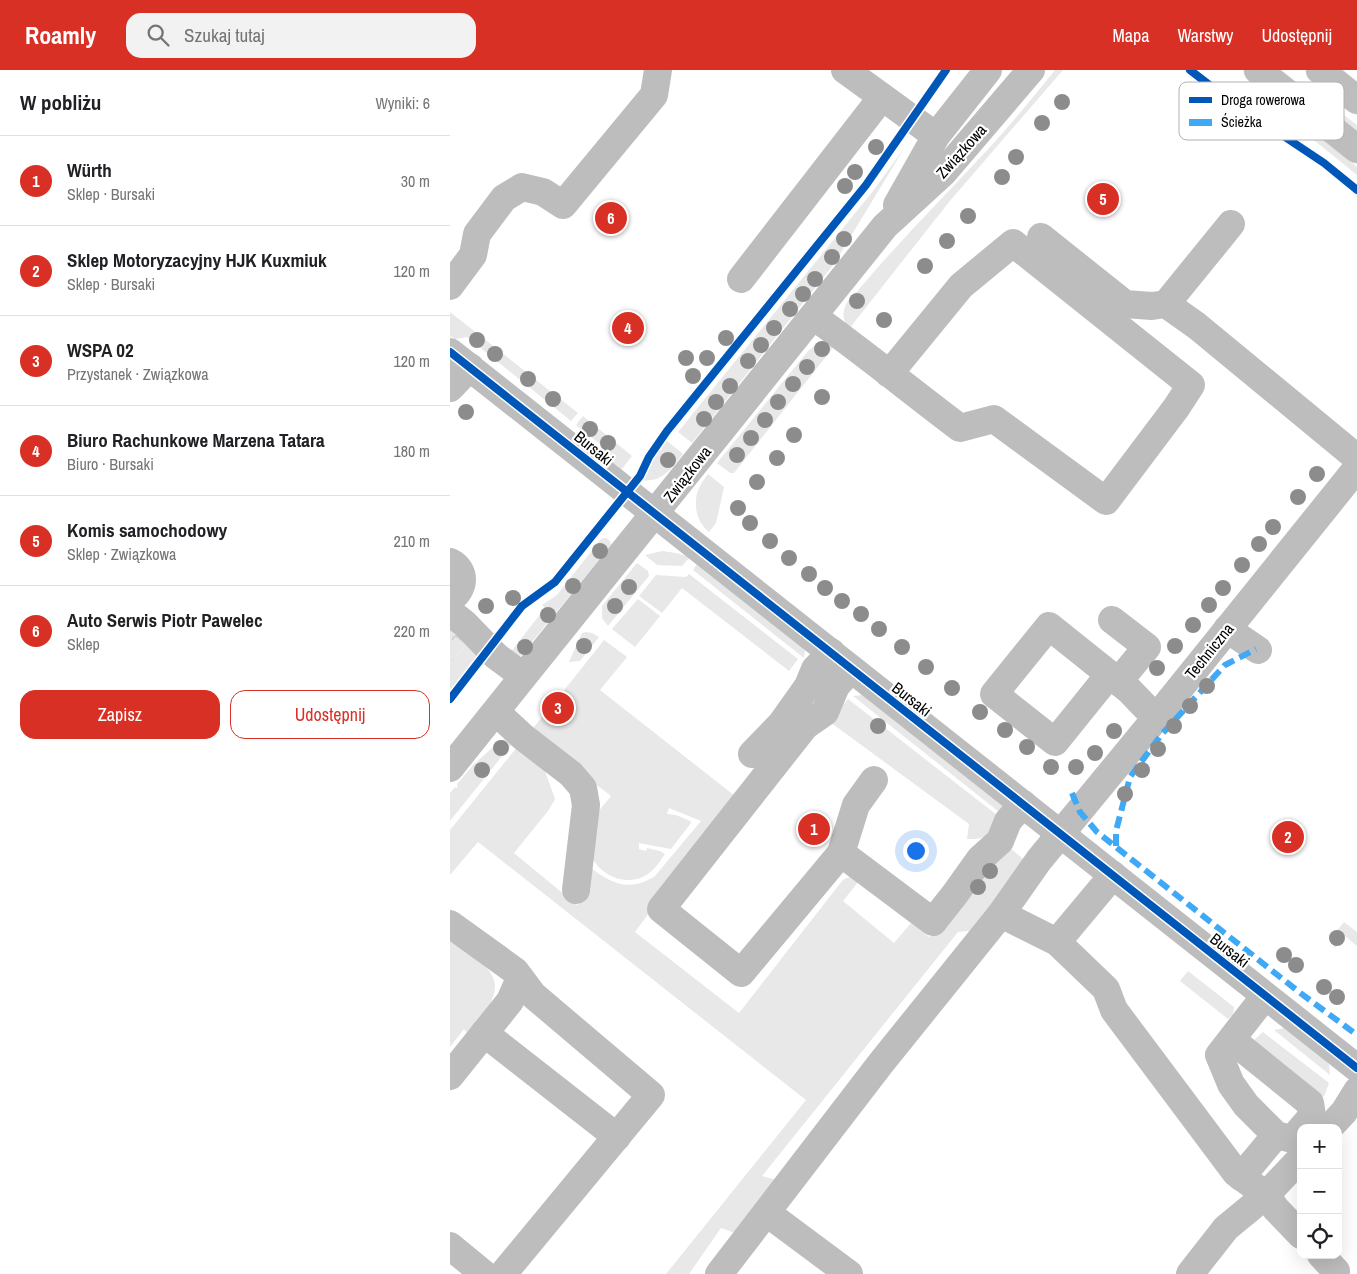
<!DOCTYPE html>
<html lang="pl">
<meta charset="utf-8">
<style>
body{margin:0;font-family:"Archivo Narrow",sans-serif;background:#f2f2f2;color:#202124}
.controls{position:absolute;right:15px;bottom:15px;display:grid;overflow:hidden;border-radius:10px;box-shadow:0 5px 20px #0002}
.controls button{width:45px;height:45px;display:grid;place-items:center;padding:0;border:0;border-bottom:1px solid #e0e0e0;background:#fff;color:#202124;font:25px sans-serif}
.you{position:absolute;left:465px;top:780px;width:18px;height:18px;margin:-12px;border:4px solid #fff;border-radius:50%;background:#1a73e8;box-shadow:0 0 0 8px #1a73e833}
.badge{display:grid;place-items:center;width:32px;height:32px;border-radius:50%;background:#d93025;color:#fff;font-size:16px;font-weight:700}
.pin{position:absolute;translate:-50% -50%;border:2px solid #fff;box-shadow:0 1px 5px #0006}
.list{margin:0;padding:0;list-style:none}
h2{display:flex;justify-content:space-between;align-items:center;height:65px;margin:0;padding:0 20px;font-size:21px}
h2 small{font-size:16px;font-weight:400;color:#757577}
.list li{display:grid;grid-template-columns:32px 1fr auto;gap:15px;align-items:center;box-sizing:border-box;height:90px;padding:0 20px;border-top:1px solid #e0e0e0}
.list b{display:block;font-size:19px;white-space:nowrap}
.list p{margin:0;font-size:16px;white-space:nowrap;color:#757577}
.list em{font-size:16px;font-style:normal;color:#757577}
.actions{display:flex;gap:10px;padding:15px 20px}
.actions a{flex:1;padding:11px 0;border:1px solid #d93025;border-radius:15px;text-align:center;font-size:18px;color:#d93025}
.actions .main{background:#d93025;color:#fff}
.icon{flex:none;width:28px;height:28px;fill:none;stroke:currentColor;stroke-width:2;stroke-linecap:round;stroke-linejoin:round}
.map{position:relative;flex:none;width:907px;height:1204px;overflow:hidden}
header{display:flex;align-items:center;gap:30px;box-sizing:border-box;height:70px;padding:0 25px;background:#d93025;color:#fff}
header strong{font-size:24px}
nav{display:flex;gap:28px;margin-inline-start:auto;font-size:18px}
.search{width:350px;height:45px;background:#f2f2f2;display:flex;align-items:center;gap:12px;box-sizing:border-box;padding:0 18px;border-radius:15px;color:#757577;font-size:19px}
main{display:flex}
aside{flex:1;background:#fff}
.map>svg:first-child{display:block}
.green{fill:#e8e8e8}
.forest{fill:url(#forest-crowns)}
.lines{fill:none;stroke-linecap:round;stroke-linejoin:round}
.major-casing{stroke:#dbdbdb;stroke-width:29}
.minor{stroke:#bdbdbd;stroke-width:28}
.major{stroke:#bdbdbd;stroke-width:28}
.quiet{stroke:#3fa9f5;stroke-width:6;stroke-dasharray:12 6;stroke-linecap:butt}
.cycleway-casing{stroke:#fff;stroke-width:11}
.cycleway{stroke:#0057b8;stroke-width:8}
.tree{fill:#8c8c8c}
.labels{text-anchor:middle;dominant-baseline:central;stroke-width:4.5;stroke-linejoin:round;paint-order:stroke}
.street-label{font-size:16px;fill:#000;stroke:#fff}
.key{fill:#fff;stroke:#b2b2b2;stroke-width:1}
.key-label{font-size:14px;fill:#000}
</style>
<header>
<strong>Roamly</strong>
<div class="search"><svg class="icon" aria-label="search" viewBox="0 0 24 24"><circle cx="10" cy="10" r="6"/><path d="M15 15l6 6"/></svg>Szukaj tutaj</div>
<nav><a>Mapa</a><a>Warstwy</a><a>Udostępnij</a></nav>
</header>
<main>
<aside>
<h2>W pobliżu<small>Wyniki: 6</small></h2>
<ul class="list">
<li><span class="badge">1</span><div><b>Würth</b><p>Sklep · Bursaki</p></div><em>30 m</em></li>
<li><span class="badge">2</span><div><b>Sklep Motoryzacyjny HJK Kuxmiuk</b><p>Sklep · Bursaki</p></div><em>120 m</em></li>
<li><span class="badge">3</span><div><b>WSPA 02</b><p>Przystanek · Związkowa</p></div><em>120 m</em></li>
<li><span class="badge">4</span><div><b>Biuro Rachunkowe Marzena Tatara</b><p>Biuro · Bursaki</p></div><em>180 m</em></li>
<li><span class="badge">5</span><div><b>Komis samochodowy</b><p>Sklep · Związkowa</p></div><em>210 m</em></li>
<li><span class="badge">6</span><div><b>Auto Serwis Piotr Pawelec</b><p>Sklep</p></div><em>220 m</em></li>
</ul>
<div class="actions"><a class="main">Zapisz</a><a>Udostępnij</a></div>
</aside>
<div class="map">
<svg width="907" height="1204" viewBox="0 0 907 1204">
<defs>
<pattern id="forest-crowns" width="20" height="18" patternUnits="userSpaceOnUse" patternTransform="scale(1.25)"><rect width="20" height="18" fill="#e8e8e8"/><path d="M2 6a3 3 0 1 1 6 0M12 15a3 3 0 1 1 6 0" fill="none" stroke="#c5c5c5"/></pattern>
</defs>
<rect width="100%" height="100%" fill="#fff"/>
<g class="green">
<path d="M605,0H613L499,132L399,259C391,249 392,238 400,228L401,229C445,175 494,127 541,76C563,52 584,26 605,0Z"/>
<path d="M866,24L907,55V62L864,28Z"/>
<path d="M833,47L864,62L907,97V105L865,71L831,50Z"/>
<path d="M455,77L384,194L242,373L228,362L423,121Z"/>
<path d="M0,242L128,343L121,351L17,267L5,269L0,266Z"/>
<path d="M377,272L386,274L284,403H280L267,393L358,281L367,274Z"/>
<path d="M133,346L182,386L171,400L163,396L155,378L126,355Z"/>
<path d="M216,370L233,384C221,399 212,413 191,410L204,387Z"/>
<path d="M258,404L274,417L266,453L259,462C247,453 242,433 249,418C251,413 255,408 258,404Z"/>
<path d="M156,468L160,471L161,475L72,584L70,587L60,583L95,538L92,535L107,525L151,469Z"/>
<path d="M212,481L226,483L240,487L232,496L207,495L195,485Z"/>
<path d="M187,493L198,501L199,506L158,556L152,548V536Z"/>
<path d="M247,494L355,578L354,588L243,500Z"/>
<path d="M239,504L348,589L339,601L232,518L212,543L189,526L206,505L236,507Z"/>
<path d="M188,529L210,546L185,577L162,559Z"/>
<path d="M136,562L142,563L149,567L130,591L119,592L132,563Z"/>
<path d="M19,570L31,581L0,620V594Z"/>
<path d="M154,570L177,587L150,620L285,726L185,862L289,943L392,811C398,806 402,806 409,811L393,831L444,873L461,853L479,867L549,784L553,787L560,778L576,791L527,860L508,862L312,1106L330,1111L288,1164L271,1158L239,1204H216L356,1030L28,772L0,805V760L68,676L95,701L105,729L98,741L64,783L127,835L141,819L136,815L138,796C161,813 178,823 205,806L251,751L219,738L217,744L226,745L240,751L241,753L221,779L189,773V779L196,781L197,778L210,781L215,784C208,794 202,804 190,808C159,819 126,784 140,754C145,744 154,735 161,726L79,663L97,641L107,647L117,635L108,628Z"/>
<path d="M413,625L552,735L553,745L403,626Z"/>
<path d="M398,629L552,749C541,764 537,770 517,769L519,754L380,652Z"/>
<path d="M56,669L65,670L0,751V723L5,717L6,718L8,717L7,714L23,695L51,670Z"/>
<path d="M894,852L907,862V876L895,866L885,878C879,867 887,861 894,852Z"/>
<path d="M0,867C48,905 63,910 18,965L14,959L0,977Z"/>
<path d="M738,901L784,937L783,944L778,949L730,911Z"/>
<path d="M835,958L874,989L879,994L880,1005L824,960Z"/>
<path d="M813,962L879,1013L874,1027L804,970Z"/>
</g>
<path class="forest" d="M0,548L19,570L0,594Z"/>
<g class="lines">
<g class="major-casing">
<g id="major">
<path d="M808,0L907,79"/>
<path d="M870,0L907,30"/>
</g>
</g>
<g class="minor">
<path d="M395,0L486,66"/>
<path d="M447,135L486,66L538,0"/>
<path d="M591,167L675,234L702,236L716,234L747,256L907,388"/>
<path d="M291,209L432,27"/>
<path d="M0,216L23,185L27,164L54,128L72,117L93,122L113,135L204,25L208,0"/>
<path d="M716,234L781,154"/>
<path d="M363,246C413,282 461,321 510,358L544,349L656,431L726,338L741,315L563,173L511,216L439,304"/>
<path d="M0,282L907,998"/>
<path d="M0,318L20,297"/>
<path d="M0,492C17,500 15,520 0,529"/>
<path d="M0,542L15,554L46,586L73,606"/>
<path d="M662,550L697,577L668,612"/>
<path d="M777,559L808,580"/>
<path d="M659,605L605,672L544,624L599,556L679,620L706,648"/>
<path d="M46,642L73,667L121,704L133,718L136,735L126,820"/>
<path d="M302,684L331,654L358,616L365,599L381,582"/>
<path d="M0,698L435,156L493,103L581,0"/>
<path d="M424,710L406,735L391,783L483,852L505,824L530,789L550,771L558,751L573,734"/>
<path d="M391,783L291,903L211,839L355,656L375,642L386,616L401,599"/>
<path d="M551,844L607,872L656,919L664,940L786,1103L816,1125L826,1139L851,1165"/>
<path d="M0,854L65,901L83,925L201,1025L53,1204"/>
<path d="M607,872L663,805"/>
<path d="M815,926L769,985L781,1014L796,1035L826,1065L842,1069L851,1059"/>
<path d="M34,963L167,1067"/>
<path d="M782,970L860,1033L862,1046L852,1058"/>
<path d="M0,1006L60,931L70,908"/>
<path d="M879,1058L894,1042L907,1021"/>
<path d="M791,1107L826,1065"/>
<path d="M317,1143L399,1204"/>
<path d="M0,1176L34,1204"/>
<path d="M871,1185L886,1201L883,1204"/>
<path d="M269,1204L431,993L551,844L589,790L706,648L907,398"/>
<path d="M740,1204L776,1158L816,1125L851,1088"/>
</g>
<use href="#major" class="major"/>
<g class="quiet">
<path d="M622,723L630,742L647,762L849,922L907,965"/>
<path d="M666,776V761L680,707L712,664L775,595L806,579"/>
</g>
<g class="cycleway-casing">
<g id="cycleway">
<path d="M740,0L775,27L874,93L907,120"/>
<path d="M0,282L907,998"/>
<path d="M0,629L72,536L105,512L190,406L199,387L217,361L416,115L496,0"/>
</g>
</g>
<use href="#cycleway" class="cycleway"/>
</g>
<g class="tree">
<circle cx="612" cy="32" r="8"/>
<circle cx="592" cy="53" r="8"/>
<circle cx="426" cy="77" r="8"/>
<circle cx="566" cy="87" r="8"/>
<circle cx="405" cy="102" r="8"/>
<circle cx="552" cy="107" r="8"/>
<circle cx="395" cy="116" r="8"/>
<circle cx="518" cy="146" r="8"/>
<circle cx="394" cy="169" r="8"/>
<circle cx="497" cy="171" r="8"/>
<circle cx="382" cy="187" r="8"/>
<circle cx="475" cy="196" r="8"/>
<circle cx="365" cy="209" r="8"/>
<circle cx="353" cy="224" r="8"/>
<circle cx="407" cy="231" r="8"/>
<circle cx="340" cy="239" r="8"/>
<circle cx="434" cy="250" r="8"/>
<circle cx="324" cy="258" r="8"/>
<circle cx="276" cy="268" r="8"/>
<circle cx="27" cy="270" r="8"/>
<circle cx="311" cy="275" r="8"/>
<circle cx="372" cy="279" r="8"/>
<circle cx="45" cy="284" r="8"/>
<circle cx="236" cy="288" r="8"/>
<circle cx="257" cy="288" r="8"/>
<circle cx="298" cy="291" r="8"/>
<circle cx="357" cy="297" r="8"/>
<circle cx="243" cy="306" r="8"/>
<circle cx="78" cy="309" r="8"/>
<circle cx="343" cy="314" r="8"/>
<circle cx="280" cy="316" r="8"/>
<circle cx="372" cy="327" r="8"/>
<circle cx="103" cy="329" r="8"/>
<circle cx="266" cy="332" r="8"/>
<circle cx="328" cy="332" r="8"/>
<circle cx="16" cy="342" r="8"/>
<circle cx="254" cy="349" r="8"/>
<circle cx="315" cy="350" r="8"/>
<circle cx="140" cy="359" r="8"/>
<circle cx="344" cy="365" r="8"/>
<circle cx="301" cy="368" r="8"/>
<circle cx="158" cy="373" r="8"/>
<circle cx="287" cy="385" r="8"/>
<circle cx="327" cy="388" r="8"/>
<circle cx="218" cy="390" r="8"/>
<circle cx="867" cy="404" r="8"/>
<circle cx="307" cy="412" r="8"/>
<circle cx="848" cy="427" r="8"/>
<circle cx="288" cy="438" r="8"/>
<circle cx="300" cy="453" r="8"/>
<circle cx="823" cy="457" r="8"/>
<circle cx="320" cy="471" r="8"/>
<circle cx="809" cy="474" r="8"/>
<circle cx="150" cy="481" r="8"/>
<circle cx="339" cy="488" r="8"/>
<circle cx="792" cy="495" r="8"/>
<circle cx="359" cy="504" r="8"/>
<circle cx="123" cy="516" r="8"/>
<circle cx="179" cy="517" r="8"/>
<circle cx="375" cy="518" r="8"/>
<circle cx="773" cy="518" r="8"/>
<circle cx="63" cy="528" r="8"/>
<circle cx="392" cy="531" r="8"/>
<circle cx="759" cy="535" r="8"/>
<circle cx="36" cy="536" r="8"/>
<circle cx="165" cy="536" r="8"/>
<circle cx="411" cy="544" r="8"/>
<circle cx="98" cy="545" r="8"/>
<circle cx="743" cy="555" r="8"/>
<circle cx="429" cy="559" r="8"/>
<circle cx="134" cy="576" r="8"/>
<circle cx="725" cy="576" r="8"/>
<circle cx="75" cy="577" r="8"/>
<circle cx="452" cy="577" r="8"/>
<circle cx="476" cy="597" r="8"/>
<circle cx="707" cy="598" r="8"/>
<circle cx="757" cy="616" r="8"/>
<circle cx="502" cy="618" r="8"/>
<circle cx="740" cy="636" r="8"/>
<circle cx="530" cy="642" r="8"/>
<circle cx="428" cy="656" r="8"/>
<circle cx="724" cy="656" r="8"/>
<circle cx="555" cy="660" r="8"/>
<circle cx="664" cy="661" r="8"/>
<circle cx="577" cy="677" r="8"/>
<circle cx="51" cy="678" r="8"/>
<circle cx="708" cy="679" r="8"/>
<circle cx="645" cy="683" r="8"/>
<circle cx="601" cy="697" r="8"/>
<circle cx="626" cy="697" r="8"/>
<circle cx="32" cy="700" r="8"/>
<circle cx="692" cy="700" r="8"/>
<circle cx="675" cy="724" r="8"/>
<circle cx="540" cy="801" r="8"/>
<circle cx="528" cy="817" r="8"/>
<circle cx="887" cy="868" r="8"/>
<circle cx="834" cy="885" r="8"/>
<circle cx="846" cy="895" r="8"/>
<circle cx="874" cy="917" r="8"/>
<circle cx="887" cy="927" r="8"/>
</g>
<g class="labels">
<g class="street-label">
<text transform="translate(511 81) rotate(-48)">Związkowa</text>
<text transform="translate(144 378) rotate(39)">Bursaki</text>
<text transform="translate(237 404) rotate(-52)">Związkowa</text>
<text transform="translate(759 581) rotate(-51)">Techniczna</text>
<text transform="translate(462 629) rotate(38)">Bursaki</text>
<text transform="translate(780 880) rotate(38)">Bursaki</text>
</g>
</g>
<rect x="729" y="12" width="165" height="58" rx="8" class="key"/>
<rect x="739" y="27" width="23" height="6" fill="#0057b8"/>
<rect x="739" y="49" width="23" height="7" fill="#3fa9f5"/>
<g class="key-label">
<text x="771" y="35">Droga rowerowa</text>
<text x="771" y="57">Ścieżka</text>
</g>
</svg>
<div class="controls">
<button>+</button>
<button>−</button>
<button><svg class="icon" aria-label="locate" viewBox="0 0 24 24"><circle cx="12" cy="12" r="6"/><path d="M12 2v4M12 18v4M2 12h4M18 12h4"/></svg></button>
</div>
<div class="you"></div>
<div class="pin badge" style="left:364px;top:759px">1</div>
<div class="pin badge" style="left:838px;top:767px">2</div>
<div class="pin badge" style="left:108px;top:638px">3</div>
<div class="pin badge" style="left:178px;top:258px">4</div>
<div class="pin badge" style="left:653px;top:129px">5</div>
<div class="pin badge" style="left:161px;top:148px">6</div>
</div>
</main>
